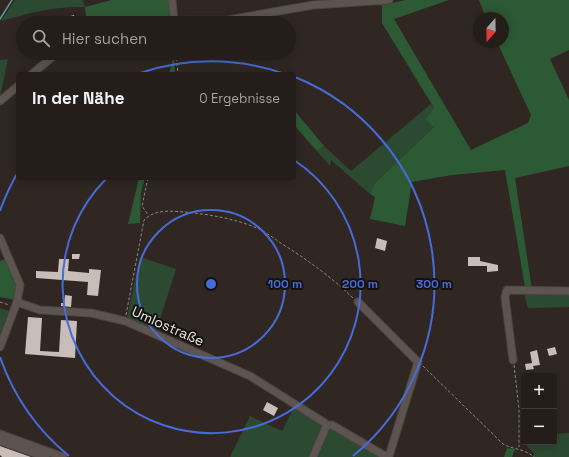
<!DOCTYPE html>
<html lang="de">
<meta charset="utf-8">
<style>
body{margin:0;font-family:"Space Grotesk",sans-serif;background:#2c2623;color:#f1f3f6}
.controls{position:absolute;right:12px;bottom:12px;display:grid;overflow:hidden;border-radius:4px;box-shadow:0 2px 10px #0003}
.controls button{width:36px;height:36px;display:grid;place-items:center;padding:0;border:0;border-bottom:1px solid #413b39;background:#241d1a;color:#f1f3f6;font:20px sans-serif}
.compass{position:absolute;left:473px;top:12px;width:36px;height:36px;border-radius:50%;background:#241d1a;box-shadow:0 2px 10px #0003;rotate:200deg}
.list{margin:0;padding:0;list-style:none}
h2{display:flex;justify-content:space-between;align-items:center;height:52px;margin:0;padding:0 16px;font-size:17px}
h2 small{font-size:13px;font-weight:400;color:#a3a2a2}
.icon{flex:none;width:22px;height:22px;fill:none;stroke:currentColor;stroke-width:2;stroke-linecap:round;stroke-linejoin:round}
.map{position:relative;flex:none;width:569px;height:457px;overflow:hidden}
.search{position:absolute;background:#241d1a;box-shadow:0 2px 10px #0003;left:16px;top:16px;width:280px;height:44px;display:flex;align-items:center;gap:10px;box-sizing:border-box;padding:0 14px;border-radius:22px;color:#a3a2a2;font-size:15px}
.panel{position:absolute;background:#241d1a;box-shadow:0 2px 10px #0003;left:16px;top:72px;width:280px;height:108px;border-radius:4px}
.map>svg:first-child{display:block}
.green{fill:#2c4931}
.forest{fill:#2c5a35}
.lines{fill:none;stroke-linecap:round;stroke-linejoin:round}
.stream{stroke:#59959a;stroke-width:1.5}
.building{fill:#c8beb7}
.minor-casing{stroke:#4a433f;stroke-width:9}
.path{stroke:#8d8682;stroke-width:1;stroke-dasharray:3 2;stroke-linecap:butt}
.minor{stroke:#5d544f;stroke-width:7}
.ring{fill:none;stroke:#466cda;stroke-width:2}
.labels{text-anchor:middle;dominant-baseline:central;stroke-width:4;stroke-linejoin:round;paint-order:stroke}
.street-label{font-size:14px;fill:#eae5e1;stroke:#15110f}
.centre{fill:#466cda;stroke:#15110f;stroke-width:2}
.ring-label{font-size:12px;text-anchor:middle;font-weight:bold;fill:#466cda;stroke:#15110f;stroke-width:4;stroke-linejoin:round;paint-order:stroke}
</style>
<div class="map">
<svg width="569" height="457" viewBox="0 0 569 457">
<rect width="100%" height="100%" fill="#302723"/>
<g class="green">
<path d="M15,0H83L85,7C53,6 30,13 1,21Z"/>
<path d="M8,59L0,98V60Z"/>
<path d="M431,104L434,108V127L374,184L370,194L331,160L330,166L317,151L324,146L351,171Z"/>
<path d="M140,257L176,269L156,332L127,318Z"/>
<path d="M569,291V307L528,308L524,293Z"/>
<path d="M0,308L9,311L0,335Z"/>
<path d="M294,407L321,424V432L310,457H230L250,416L282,431Z"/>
<path d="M521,411L524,414V442H554V434L569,433V457H533L534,453C518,440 521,430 521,411Z"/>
<path d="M329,427L383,457H315Z"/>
</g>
<g class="forest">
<path d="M112,0H169L171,15L168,17L86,16L85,7Z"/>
<path d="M406,0H449L394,19L471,150L528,123L531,115L497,42H503V18H486L479,0H569V50L550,59L569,100V166L515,178L532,289L525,287L505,170L452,175L412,182L405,226L370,219L375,197L370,194L374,184L434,127L426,119L434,108L382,23V5Z"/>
<path d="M174,56L175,74H169Z"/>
<path d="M294,110L324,146L317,151L294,125Z"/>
<path d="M139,178H145L141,192L140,223L128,224Z"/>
<path d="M5,259L16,282L15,300L0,297V261Z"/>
<path d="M507,448L515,449L512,457H504Z"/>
</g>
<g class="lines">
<path class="stream" d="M0,19L12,0"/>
</g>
<g class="building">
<path d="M74,15L76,23H66L64,18Z"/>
<path d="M49,16L51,23H29V22Z"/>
<path d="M377,238L387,241L385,251L375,248Z"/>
<path d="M72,254H80L79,259H72Z"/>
<path d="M468,257H480V261L498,265V271L487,272V266H468Z"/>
<path d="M59,259H69L68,271L89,273V269L101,270L98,296L87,295L88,282L36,278V271L58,272Z"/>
<path d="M65,295L72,296L71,307L61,306V303H64Z"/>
<path d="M28,317L42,318L40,351L59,352L61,320L77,321L75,358L25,354Z"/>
<path d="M555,347L557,354L549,356L547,349Z"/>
<path d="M537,350L540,365L533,366L534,369L526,370L525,364L532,363L530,352Z"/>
<path d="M267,402L278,408L274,416L263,410Z"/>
<path d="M0,446L31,457H2L0,455Z"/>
</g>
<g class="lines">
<g class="minor-casing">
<g id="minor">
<path d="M172,0L174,20"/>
<path d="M92,23L95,21L228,20L313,5L389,0"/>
<path d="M32,74L57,53"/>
<path d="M0,101L18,86"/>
<path d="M0,238L20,285L17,302L0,347"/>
<path d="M17,302L40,310L91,313L125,321L250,376L325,423L326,427L313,457"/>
<path d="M513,360L505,297L507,290L569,291"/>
<path d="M326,425H332L385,456H389L418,362L358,302"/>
<path d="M0,434L63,457"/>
<path d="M0,441L46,457"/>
</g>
</g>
<g class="path">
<path d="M176,53L178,74"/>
<path d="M148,178L142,206L148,215"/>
<path d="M0,302L9,305"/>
<path d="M126,315L144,220C155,209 170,211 184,212C208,214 237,219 259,229C267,233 275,239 282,244C308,260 331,277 353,298"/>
<path d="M514,365L519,409V447"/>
<path d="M423,366L503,444C514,450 523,448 534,457"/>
</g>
<use href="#minor" class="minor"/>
</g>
<g class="ring">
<circle cx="211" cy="284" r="74"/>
<path d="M294 160A149 149 0 1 1 106 179"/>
<path d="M69 456A223 223 0 0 1 0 357M0 211A223 223 0 0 1 18 172M137 74A223 223 0 0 1 285 74M295 77A223 223 0 0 1 353 456"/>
</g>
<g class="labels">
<g class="street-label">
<text transform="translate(168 326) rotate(24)">Umlostraße</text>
</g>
</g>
<circle cx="211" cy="284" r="6" class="centre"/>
<g class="ring-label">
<text x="285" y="288">100 m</text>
<text x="360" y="288">200 m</text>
<text x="434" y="288">300 m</text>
</g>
</svg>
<div class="controls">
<button>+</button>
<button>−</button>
</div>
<svg class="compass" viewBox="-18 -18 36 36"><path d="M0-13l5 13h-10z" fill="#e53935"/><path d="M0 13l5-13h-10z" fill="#a3a2a2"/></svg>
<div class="search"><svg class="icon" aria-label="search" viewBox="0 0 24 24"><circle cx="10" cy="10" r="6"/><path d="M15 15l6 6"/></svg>Hier suchen</div>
<section class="panel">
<h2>In der Nähe<small>0 Ergebnisse</small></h2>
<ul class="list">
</ul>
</section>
</div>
